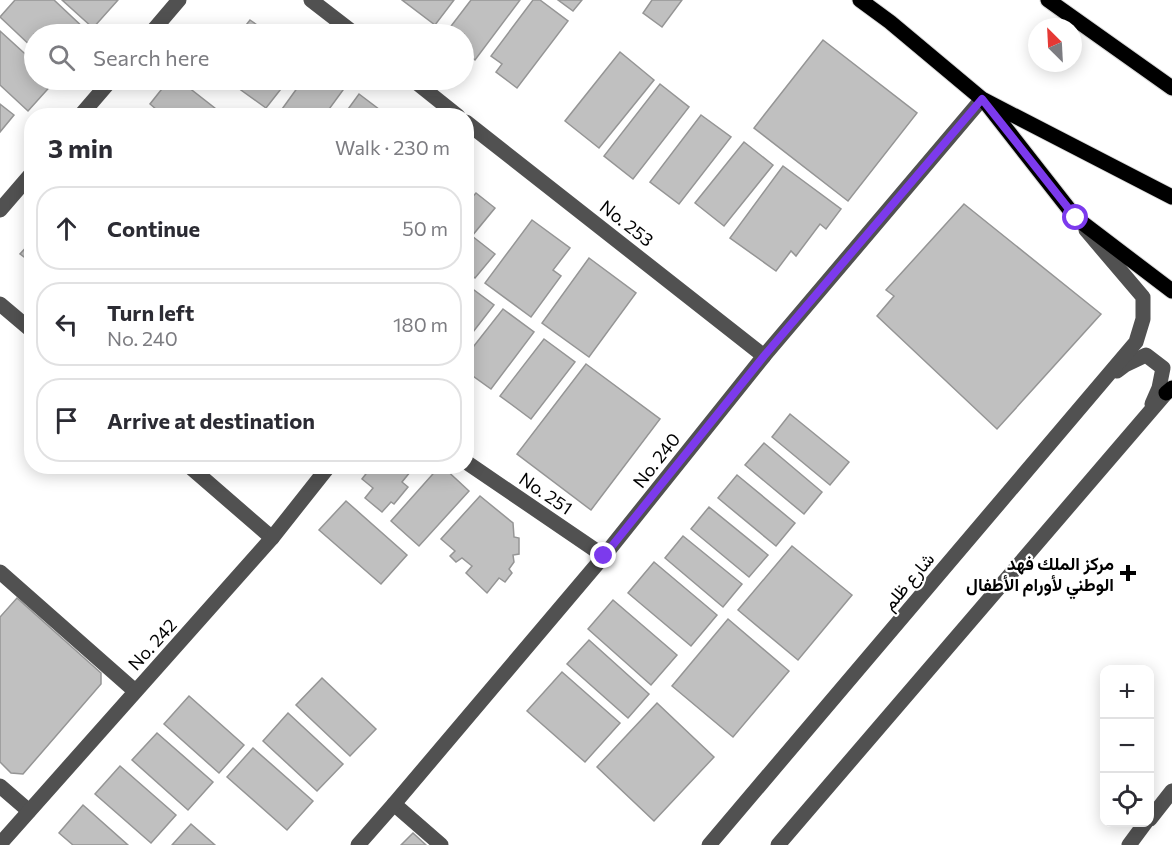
<!DOCTYPE html>
<meta charset="utf-8">
<style>
body{margin:0;font-family:Commissioner,Vazirmatn,sans-serif;background:#f2f2f3;color:#2b2b33}
.controls{position:absolute;right:18px;bottom:18px;display:grid;overflow:hidden;border-radius:12px;box-shadow:0 3px 15px #0003}
.controls button{width:54px;height:54px;display:grid;place-items:center;padding:0;border:0;border-bottom:2px solid #e1e1e2;background:#fff;color:#2b2b33;font:30px sans-serif}
.compass{position:absolute;left:1028px;top:18px;width:54px;height:54px;border-radius:50%;background:#fff;box-shadow:0 3px 15px #0003;rotate:336deg}
.stop{position:absolute;width:18px;height:18px;margin:-14px;border:4px solid #7c3aed;border-radius:50%;background:#fff}
.stop.end{background:#7c3aed;border-color:#fff;box-shadow:0 2px 6px #0008}
.list{margin:0;padding:0;list-style:none}
h2{display:flex;justify-content:space-between;align-items:center;height:78px;margin:0;padding:0 24px;font-size:26px}
h2 small{font-size:20px;font-weight:400;color:#7c7c81}
.list li{display:grid;grid-template-columns:39px 1fr auto;gap:18px;align-items:center;box-sizing:border-box;height:84px;margin:0 12px 12px;padding:0 12px;border:2px solid #e1e1e2;border-radius:24px}
.list b{display:block;font-size:22px;white-space:nowrap}
.list p{margin:0;font-size:20px;white-space:nowrap;color:#7c7c81}
.list em{font-size:20px;font-style:normal;color:#7c7c81}
.icon{flex:none;width:33px;height:33px;fill:none;stroke:currentColor;stroke-width:2;stroke-linecap:round;stroke-linejoin:round}
.map{position:relative;flex:none;width:1172px;height:845px;overflow:hidden}
.search{position:absolute;background:#fff;box-shadow:0 3px 15px #0003;left:24px;top:24px;width:450px;height:66px;display:flex;align-items:center;gap:15px;box-sizing:border-box;padding:0 21px;border-radius:33px;color:#7c7c81;font-size:22px}
.panel{position:absolute;background:#fff;box-shadow:0 3px 15px #0003;left:24px;top:108px;width:450px;height:366px;border-radius:24px}
.map>svg:first-child{display:block}
.building{fill:#c0c0c0;stroke:#959595;stroke-width:1.5}
.lines{fill:none;stroke-linecap:round;stroke-linejoin:round}
.major-casing{stroke:#dbdbdb;stroke-width:17}
.minor{stroke:#515151;stroke-width:15}
.major{stroke:#000;stroke-width:15}
.route{stroke:#7c3aed;stroke-width:8}
.poi-dot{fill:#000;stroke:#fff;stroke-width:2}
.labels{text-anchor:middle;dominant-baseline:central;stroke-width:4.5;stroke-linejoin:round;paint-order:stroke}
.street-label{font-size:18px;fill:#000;stroke:#fff}
.poi-label{font-size:18px;font-weight:bold;fill:#000;stroke:#fff;text-anchor:end}
</style>
<div class="map">
<svg width="1172" height="845" viewBox="0 0 1172 845">
<rect width="100%" height="100%" fill="#fff"/>
<g class="building">
<path d="M15,0H54L88,32L85,34H34V49L0,17Z"/>
<path d="M62,0H118L93,28Z"/>
<path d="M402,0H454L435,25Z"/>
<path d="M471,0H520L475,60L464,51V34H445Z"/>
<path d="M533,0H540L568,21L517,88L496,72L502,64L491,56Z"/>
<path d="M558,0H582L573,11Z"/>
<path d="M652,0H682L662,27L643,13Z"/>
<path d="M250,20L270,34H239Z"/>
<path d="M0,31L34,62V80H53L55,81L28,111L0,85Z"/>
<path d="M823,40L917,113L848,201L754,128Z"/>
<path d="M620,52L654,80L599,148L565,121Z"/>
<path d="M169,80H179L225,116H164L150,104Z"/>
<path d="M227,80H288L266,108Z"/>
<path d="M303,80H337L346,86L324,116H277Z"/>
<path d="M660,84L689,107L633,179L604,156Z"/>
<path d="M359,94L388,116H343Z"/>
<path d="M0,104L14,115L0,132Z"/>
<path d="M701,115L731,137L679,204L650,182Z"/>
<path d="M744,142L773,165L724,226L695,203Z"/>
<path d="M783,166L841,209L826,229L820,224L796,256L791,251L776,271L730,238Z"/>
<path d="M476,193L495,208L472,236L495,254L475,278L466,271V204Z"/>
<path d="M964,204L1101,314L997,429L877,316L894,296L886,290Z"/>
<path d="M532,220L570,248L553,270L561,276L531,317L485,283Z"/>
<path d="M32,241V263L20,254Z"/>
<path d="M589,258L636,293L589,357L542,323Z"/>
<path d="M466,284L494,305L466,341Z"/>
<path d="M503,309L534,332L491,389L466,371V356Z"/>
<path d="M544,339L575,362L531,419L500,396Z"/>
<path d="M586,364L660,419L591,510L517,454Z"/>
<path d="M790,414L849,462L830,485L772,437Z"/>
<path d="M764,443L822,492L804,514L745,465Z"/>
<path d="M372,466H415L402,482L408,487L394,504L391,502L382,512L365,498L373,488L362,479Z"/>
<path d="M440,466H442L469,491L419,546L391,521Z"/>
<path d="M737,475L795,523L776,546L718,498Z"/>
<path d="M480,496L513,523L514,537L519,538V554L513,555L514,562L509,569L512,573L505,582L499,578L487,593L466,573L472,566L462,558L456,562L450,556L455,551L441,539Z"/>
<path d="M346,501L407,555L381,584L319,530Z"/>
<path d="M709,507L768,555L749,577L691,529Z"/>
<path d="M683,536L742,584L723,607L665,558Z"/>
<path d="M792,546L852,595L798,660L738,610Z"/>
<path d="M654,562L717,615L691,646L628,593Z"/>
<path d="M17,598L101,673V684L23,774L11,773L0,762V617Z"/>
<path d="M613,600L677,655L651,685L588,629Z"/>
<path d="M728,619L789,671L733,737L672,686Z"/>
<path d="M589,640L649,694L628,718L567,664Z"/>
<path d="M562,672L620,723L585,762L527,711Z"/>
<path d="M322,678L376,729L350,756L296,705Z"/>
<path d="M189,696L244,745L219,773L164,724Z"/>
<path d="M657,703L714,757L654,821L597,767Z"/>
<path d="M288,713L343,764L317,791L263,741Z"/>
<path d="M157,733L213,782L188,810L132,760Z"/>
<path d="M253,748L313,801L287,830L227,777Z"/>
<path d="M120,766L176,815L151,843L95,794Z"/>
<path d="M83,805L128,845H73L59,833Z"/>
<path d="M191,824L215,845H172Z"/>
<path d="M413,833L426,845H401Z"/>
</g>
<g class="lines">
<g class="major-casing">
<g id="major">
<path d="M860,0L890,22L982,99L1172,197"/>
<path d="M1048,0L1172,88"/>
<path d="M986,103L1076,218L1172,291"/>
<path d="M1166,393L1172,388"/>
</g>
</g>
<g class="minor">
<path d="M311,0L355,34"/>
<path d="M150,34L179,0"/>
<path d="M413,80L458,116"/>
<path d="M80,116L111,80"/>
<path d="M466,122L764,356"/>
<path d="M0,210L32,173"/>
<path d="M0,304L32,331"/>
<path d="M1117,371L1125,365L1146,355L1163,368L1159,388L1152,404"/>
<path d="M466,462L604,556"/>
<path d="M189,466L272,538"/>
<path d="M0,572L135,691"/>
<path d="M0,786L29,811"/>
<path d="M394,804L441,845"/>
<path d="M1150,819L1172,791"/>
<path d="M0,844L272,538L329,466"/>
<path d="M358,845L394,804L604,556L764,356L982,99"/>
<path d="M709,845L1136,342L1143,319V297L1086,230"/>
<path d="M778,845L1166,393"/>
<path d="M1129,845L1146,822"/>
</g>
<use href="#major" class="major"/>
</g>
<g class="lines">
<path class="route" d="M604,556L764,356L982,99L1076,218"/>
</g>
<path class="poi-dot" d="M1125 564h6v6h6v6h-6v6h-6v-6h-6v-6h6z"/>
<g class="labels">
<g class="street-label">
<text transform="translate(627 223) rotate(38)">No. 253</text>
<text transform="translate(656 460) rotate(-52)">No. 240</text>
<text transform="translate(546 493) rotate(34)">No. 251</text>
<text transform="translate(908 581) rotate(-50)">شارع ظلم</text>
<text transform="translate(152 644) rotate(-48)">No. 242</text>
</g>
<g class="poi-label">
<text x="1114" y="563">مركز الملك فهد<tspan x="1114" dy="21">الوطني لأورام الأطفال</tspan></text>
</g>
</g>
</svg>
<div class="controls">
<button>+</button>
<button>−</button>
<button><svg class="icon" aria-label="locate" viewBox="0 0 24 24"><circle cx="12" cy="12" r="6"/><path d="M12 2v4M12 18v4M2 12h4M18 12h4"/></svg></button>
</div>
<svg class="compass" viewBox="-18 -18 36 36"><path d="M0-13l5 13h-10z" fill="#e53935"/><path d="M0 13l5-13h-10z" fill="#7c7c81"/></svg>
<div class="stop" style="left:1076px;top:218px"></div>
<div class="stop end" style="left:604px;top:556px"></div>
<div class="search"><svg class="icon" aria-label="search" viewBox="0 0 24 24"><circle cx="10" cy="10" r="6"/><path d="M15 15l6 6"/></svg>Search here</div>
<section class="panel">
<h2>3 min<small>Walk · 230 m</small></h2>
<ul class="list">
<li><svg class="icon" aria-label="ahead" viewBox="0 0 24 24"><path d="M12 20V5M6 11l6-6 6 6"/></svg><div><b>Continue</b></div><em>50 m</em></li>
<li><svg class="icon" aria-label="left" viewBox="0 0 24 24"><path d="M17 20v-9H6M10 6l-5 5 5 5"/></svg><div><b>Turn left</b><p>No. 240</p></div><em>180 m</em></li>
<li><svg class="icon" aria-label="arrive" viewBox="0 0 24 24"><path d="M6 21V4h12l-3 4 3 4H6"/></svg><div><b>Arrive at destination</b></div></li>
</ul>
</section>
</div>
